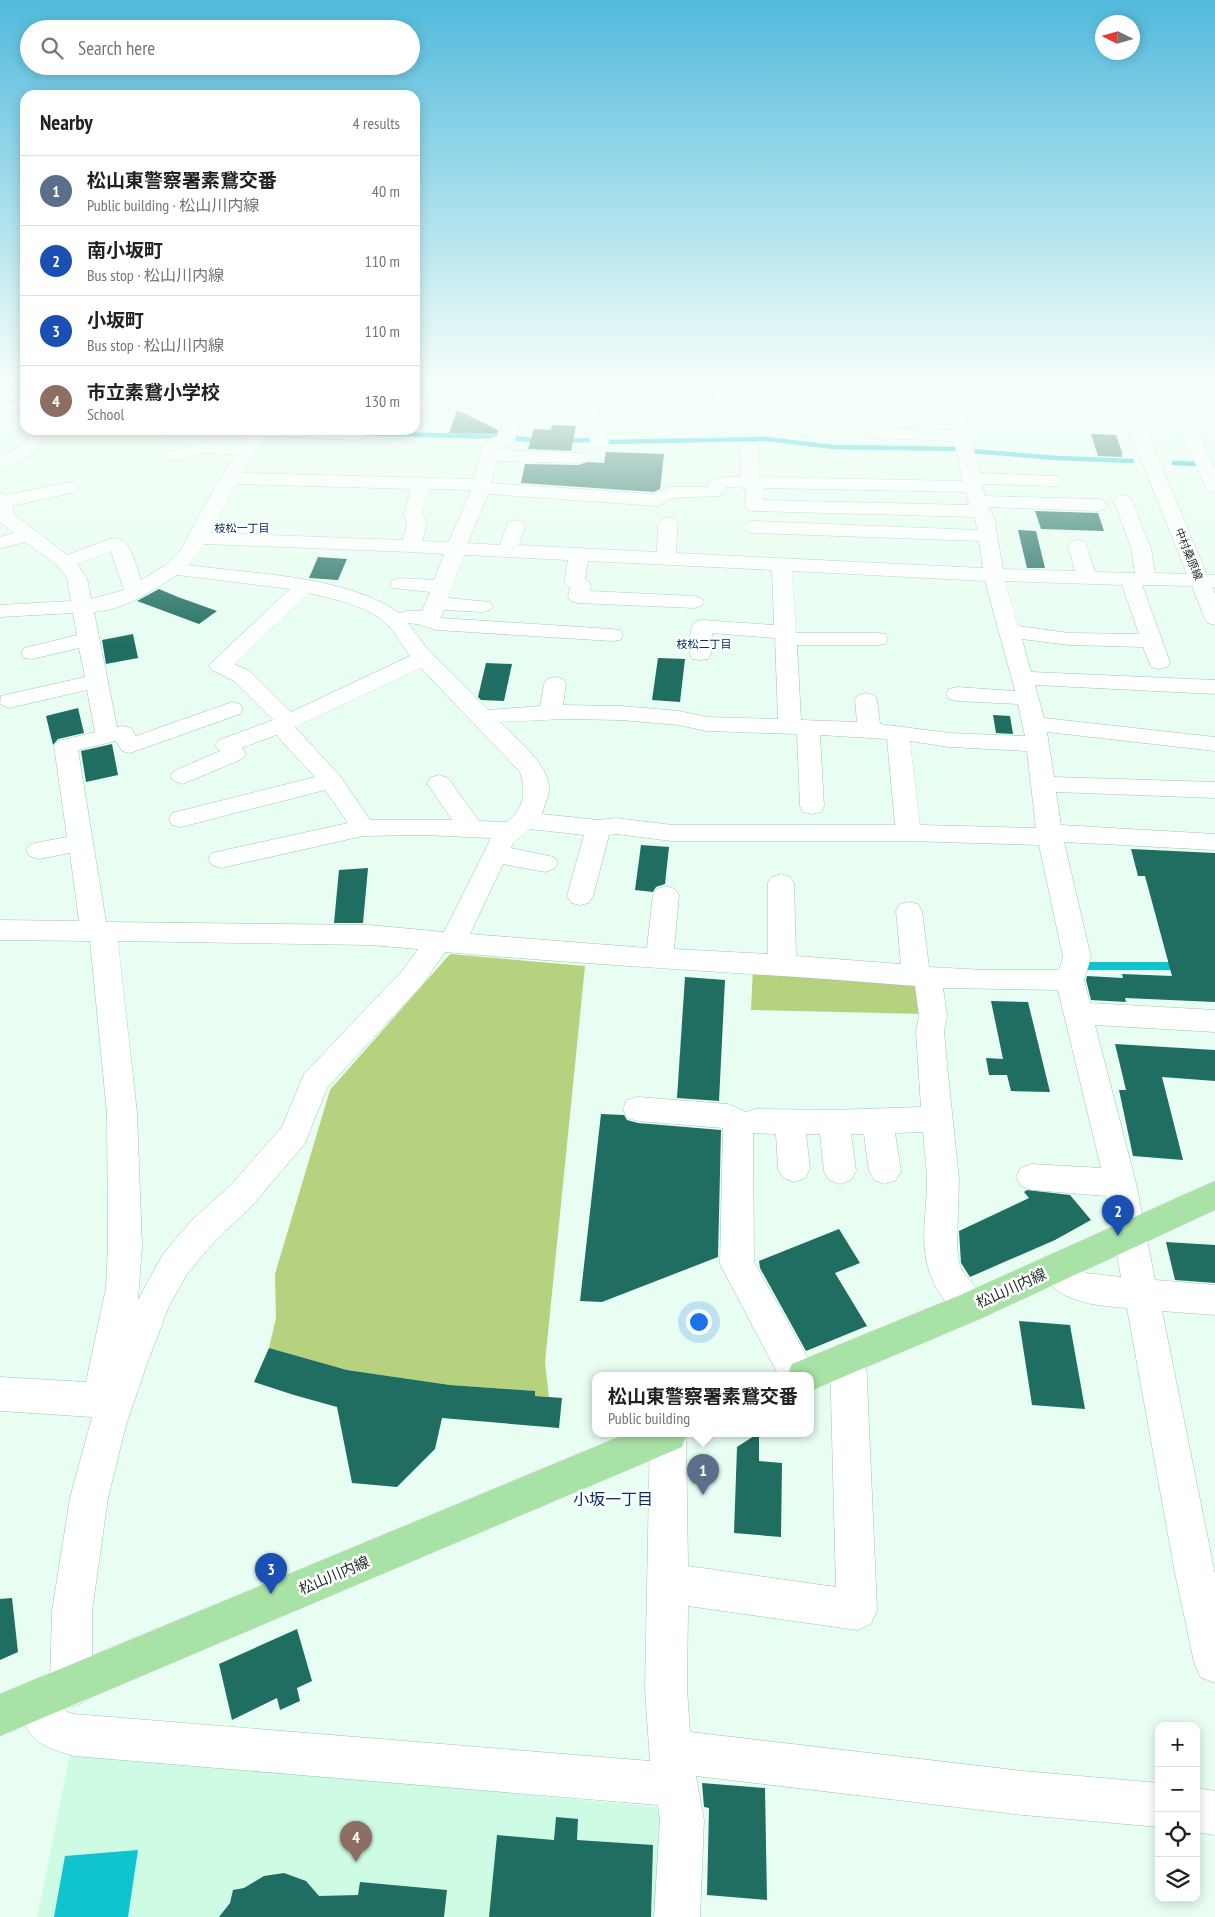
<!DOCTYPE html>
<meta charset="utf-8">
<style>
body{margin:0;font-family:"PT Sans Narrow","Noto Sans JP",sans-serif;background:#f6f6f6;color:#202124}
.controls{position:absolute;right:15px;bottom:15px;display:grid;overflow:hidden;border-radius:10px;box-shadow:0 2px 12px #0003}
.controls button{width:45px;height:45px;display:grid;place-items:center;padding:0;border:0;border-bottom:1px solid #e0e0e0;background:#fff;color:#202124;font:25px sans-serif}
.compass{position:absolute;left:1095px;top:15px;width:45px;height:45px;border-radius:50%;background:#fff;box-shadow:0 2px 12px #0003;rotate:275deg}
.you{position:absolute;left:698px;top:1321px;width:18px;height:18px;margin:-12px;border:4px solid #fff;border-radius:50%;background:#1a73e8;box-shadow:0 0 0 8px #1a73e833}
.badge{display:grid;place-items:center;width:32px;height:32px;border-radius:50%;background:#2d7de8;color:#fff;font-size:16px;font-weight:700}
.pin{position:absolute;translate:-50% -41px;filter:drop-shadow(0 1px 2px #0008)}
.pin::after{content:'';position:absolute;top:26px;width:18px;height:15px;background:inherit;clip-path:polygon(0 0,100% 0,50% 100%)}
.popup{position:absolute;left:592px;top:1372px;width:222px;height:65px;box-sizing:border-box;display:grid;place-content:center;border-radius:10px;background:#fff;filter:drop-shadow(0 1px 4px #0005);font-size:16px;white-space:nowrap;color:#757577}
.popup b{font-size:19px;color:#202124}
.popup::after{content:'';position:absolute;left:50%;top:100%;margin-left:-10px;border:10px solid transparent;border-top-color:#fff}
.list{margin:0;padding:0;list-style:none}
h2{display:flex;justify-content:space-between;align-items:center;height:65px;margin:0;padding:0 20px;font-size:21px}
h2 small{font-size:16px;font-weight:400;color:#757577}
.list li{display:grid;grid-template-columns:32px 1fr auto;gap:15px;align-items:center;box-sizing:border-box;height:70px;padding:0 20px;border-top:1px solid #e0e0e0}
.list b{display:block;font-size:19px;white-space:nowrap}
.list p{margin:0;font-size:16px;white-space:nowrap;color:#757577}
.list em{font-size:16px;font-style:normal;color:#757577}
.icon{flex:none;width:28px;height:28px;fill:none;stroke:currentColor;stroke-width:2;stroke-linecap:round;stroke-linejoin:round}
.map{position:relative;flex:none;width:1215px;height:1917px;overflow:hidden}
.search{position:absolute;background:#fff;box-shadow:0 2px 12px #0003;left:20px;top:20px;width:400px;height:55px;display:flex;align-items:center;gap:12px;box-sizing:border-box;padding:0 18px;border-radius:28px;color:#757577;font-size:19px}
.panel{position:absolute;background:#fff;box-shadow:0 2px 12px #0003;left:20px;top:90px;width:400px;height:345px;border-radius:15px}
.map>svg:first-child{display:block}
.built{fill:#cefbe4}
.green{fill:#b6d27f}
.water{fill:#0fc4cd}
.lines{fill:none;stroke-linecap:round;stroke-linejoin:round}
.stream-far1{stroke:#0fc4cd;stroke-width:4.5}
.stream{stroke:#0fc4cd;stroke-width:8}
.building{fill:#206d61}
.minor-casing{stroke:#a0c4b1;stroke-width:1}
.major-casing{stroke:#dfe1e0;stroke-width:1}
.minor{fill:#fff;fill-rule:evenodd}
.major{fill:#a9e2a7;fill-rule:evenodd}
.labels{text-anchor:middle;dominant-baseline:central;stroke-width:5;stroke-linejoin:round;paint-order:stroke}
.far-neighbourhood-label{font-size:11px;fill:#072e61;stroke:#fff}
.far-street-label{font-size:11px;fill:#1b2922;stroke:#fff}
.near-street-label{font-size:15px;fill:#1b2922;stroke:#fff}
.near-neighbourhood-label{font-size:16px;fill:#072e61;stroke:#fff}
</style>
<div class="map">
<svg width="1215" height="1917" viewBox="0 0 1215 1917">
<rect width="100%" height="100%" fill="#e8fef2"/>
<path class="built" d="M71,1750L665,1808L663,1917H37Z"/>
<g class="green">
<path d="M450,954L585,966L545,1363L549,1397L535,1396V1391L450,1385L347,1370L269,1348L276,1318L275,1274L330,1090Z"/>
<path d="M753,968L914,979L924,1014L751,1010Z"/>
</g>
<path class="water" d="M138,1850L128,1917H54L65,1856Z"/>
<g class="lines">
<g class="stream-far1">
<path d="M0,386L25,385"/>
<path d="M356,433L502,437"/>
<path d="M513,438L540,441"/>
<path d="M565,441L592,440"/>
<path d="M608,442L766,439L834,447L960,449"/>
<path d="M972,451L1056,458L1132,461"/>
<path d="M1174,463L1198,464"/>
</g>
<path class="stream" d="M1080,966H1176"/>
</g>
<g class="building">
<path d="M457,410L498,430L497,434L449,433Z"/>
<path d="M552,425L576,426L571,451L528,449L534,429L551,430Z"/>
<path d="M1091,434L1116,435L1123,455L1121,454L1122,457L1098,456Z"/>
<path d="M606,452L664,454L660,489L654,492L521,483L525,464L579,465L587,462L604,463Z"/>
<path d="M1035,511L1098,513L1104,531L1041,529Z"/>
<path d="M1018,530L1036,531L1045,568H1027Z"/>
<path d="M318,557L347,559L338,580L309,578Z"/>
<path d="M159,589L178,597L217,611L199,624L137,601Z"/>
<path d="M133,634L138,658L106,664L102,640Z"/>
<path d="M658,658L685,659L680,702L652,700Z"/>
<path d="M486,663L512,664L504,701L481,700L478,697Z"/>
<path d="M78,708L84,733L58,739L53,745L46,716Z"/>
<path d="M993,715L1010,716L1013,734L996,733Z"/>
<path d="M112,744L118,775L86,782L81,751Z"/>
<path d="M641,845L669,847L665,884L656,887L653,892L635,890Z"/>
<path d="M1131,849L1215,853V1002L1125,998L1126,1002L1091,1000L1086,980L1087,976L1123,978L1122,974L1172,976L1145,876H1138Z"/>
<path d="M368,868L363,923H334L339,870Z"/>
<path d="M685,977L725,980L719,1101L677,1098Z"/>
<path d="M991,1001L1028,1002L1050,1092L1011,1091L1007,1075H989L986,1058L1003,1059Z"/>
<path d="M1115,1044L1215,1050V1081L1162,1077L1183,1160L1133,1156L1119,1090H1126Z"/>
<path d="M601,1114L624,1115L627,1120L638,1123L721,1130L718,1257L602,1302L580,1301Z"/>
<path d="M1027,1190L1070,1195L1091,1220L1055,1240L970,1277L961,1263L959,1231L1029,1198L1024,1192Z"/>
<path d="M839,1229L860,1263L835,1273L867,1326L806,1351L760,1268L759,1261Z"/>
<path d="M1166,1242L1215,1245V1283L1175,1280Z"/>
<path d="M1019,1321L1070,1325L1085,1409L1032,1405Z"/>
<path d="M269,1348L347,1370L450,1385L535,1391V1396L562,1398L559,1428L442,1418L435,1449L397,1487L352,1483L337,1407L294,1395L254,1382Z"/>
<path d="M757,1434H759V1461L782,1463L781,1537L734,1533L737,1447Z"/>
<path d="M12,1598L18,1652L0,1660V1599Z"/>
<path d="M297,1629L312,1681L297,1688L300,1701L280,1710L277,1698L232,1720L219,1664Z"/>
<path d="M702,1783L765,1788L767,1900L707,1895L709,1808L704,1807Z"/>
<path d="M556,1817L578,1819L577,1840L653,1845L651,1917H489L497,1835L554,1840Z"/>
<path d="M284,1873L306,1881L319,1896L358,1895L360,1882L447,1890L444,1917H219L230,1903L233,1890L244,1888L264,1876Z"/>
</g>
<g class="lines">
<g class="minor-casing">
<g id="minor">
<path d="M514,378H530L525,399H712L717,378H733L729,400L945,401L940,378H956L962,401H1118L1109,378H1125L1135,402H1215V412H1139L1207,575H1215V587H1212L1215,594V625L1208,623L1205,619L1192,586L1142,585L1170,662L1167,667L1159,669L1151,667L1143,647L1069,645L1022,639L1031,672L1215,680V694L1035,685L1044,718L1215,737V751L1047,732L1054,777L1215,782V798L1056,792L1061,825L1215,834V850L1064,842L1091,957L1084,980L1090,1003L1215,1010V1032L1095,1025L1136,1183L1155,1280L1215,1285V1315L1162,1311L1215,1574V1683L1200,1677L1194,1662L1175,1573L1127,1308C1092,1305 1056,1303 1039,1268L1044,1257L1056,1253L1068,1257L1086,1273L1121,1277L1106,1196L1032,1190L1021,1186L1016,1177L1021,1168L1032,1164L1101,1168L1058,990L943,988L947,1016L944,1031L947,1064L959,1180L957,1246L959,1263L962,1270L982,1296L987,1307L982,1318L970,1323C957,1318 953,1311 945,1301C915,1261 926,1227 927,1182C927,1165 924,1148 923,1132L895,1133L901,1171L896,1180L885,1184L874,1180L869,1171L864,1134H851L856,1171L851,1180L840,1184L829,1180L824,1171L820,1134H806L810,1169L805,1178L794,1182L783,1178L778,1169L776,1134L753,1133L754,1262L811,1364L816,1376L810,1388V1376H779L720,1264L723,1128L638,1121L627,1118L623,1109L627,1100L638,1097L728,1104L746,1112L756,1109L834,1110L921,1107L916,1031L919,1016L915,986C758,973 602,966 445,952L422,985L327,1088L305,1143L253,1205L215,1241L187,1274L169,1306L148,1361L126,1425L108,1498L92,1611V1686L86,1701L71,1707L58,1702L59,1703L67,1712L74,1714L650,1761L645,1689L650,1434H686L688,1566L836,1587L830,1358L836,1346L848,1342L860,1346L866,1358L877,1610L871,1624L857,1630L688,1606L687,1689L690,1732L1023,1771L1159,1783V1827L1023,1815L696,1776L704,1820L700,1917H654L660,1820L658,1805L74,1756C34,1744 29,1740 16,1700L22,1685L37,1679L50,1685L52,1611L70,1498L92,1417L0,1411V1377L86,1382L106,1288L108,1246L107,1113L90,941L0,940V920L79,921L70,853L39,859L30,856L26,850L30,844L67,837L54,746L58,741L95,732L87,690L9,708L0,704L1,696L85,677L79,648L32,659L24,658L21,653L24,648L77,635L73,613L0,617V605L71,601L67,578L58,566L25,542L0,549V537L14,533L0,522V493L7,495L69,482L76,484L78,488L76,492L12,506L15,515L67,555L109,539C131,533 135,564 141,580L166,565L180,551L212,492L236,455C225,454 214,453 203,453C188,454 185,463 167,459L164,455L167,451L179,450L198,443L242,444L248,436L231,434L228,430H357L362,431L365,435L362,439L356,440L265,436L243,473L474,479C477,468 479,449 488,440C491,438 496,437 499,435L506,408H415V398H509ZM523,409H577L591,442L594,446L600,447L606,446L609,442L594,409L947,411L952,430L874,428L868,429L865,433L868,437L874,438L954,441L963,481L759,477L758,448L755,444L749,443L743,444L740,448L741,477H726L711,480L707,487H668L654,494L491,483L497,461L579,463L585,462L588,458L585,454L579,453L500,450L502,446L512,443L515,439ZM964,411L1122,412L1187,574L1155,573L1151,548L1132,501L1130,497L1123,495L1116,497L1114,501L1131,548L1135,573L1095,572L1085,542L1078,540L1071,542L1068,546L1075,571L1003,569L994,517L988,507L1098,511L1105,509L1107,505L1105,501L1098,499L985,496L982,484L1055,486L1061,485L1064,481L1061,477L1055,476L980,473ZM236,484L411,489L404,513L407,524L403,540L210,533ZM726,487L746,488L745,500L746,502L745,505L747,509L754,511L975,517L977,530L753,521L746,523L743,527L746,531L753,533L979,541L983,568L676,553L678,523L675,519L668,517L661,519L658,523L657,552L519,545L525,526L522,522L515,520L508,522L500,545L468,543L488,494L658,506L672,498L720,496ZM764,488L966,492L969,505L763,500ZM429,489L471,490L449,542L422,541L427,524L422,513ZM204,544L411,552L444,554L434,580L400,578L393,580L390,584L393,588L430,592L422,611H407L399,613C346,575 251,574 188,565ZM111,551L124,590L91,599L87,578L77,564ZM464,555L568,560L564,583L570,588L568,597L571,601L578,603L694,608L701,606L704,602L701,598L694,596L590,591L591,584L585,579L588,561L772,570L774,625L702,620L695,622C689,630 687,651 692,659L700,660L708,659L711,654L712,633L775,638L778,719L706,717L679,711L621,706L563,705L566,684L563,679L555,677L547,679L544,684L540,706L488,710L426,647L408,623C421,624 425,627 437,630L612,641L620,640L623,635L620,630L612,629L441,618L444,610L483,612L490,610L493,606L490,602L448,598ZM792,571L985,581L1015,691L957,687L949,689L946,694L949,699L957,701L1018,704L1025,736L949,733L880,724L877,700L874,695L866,693L858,695L855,700L857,722L801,720L797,645H877L885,644L888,639L885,634L877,633H796ZM177,575L290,589L209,665L212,670L234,681L273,720L219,740L215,745L220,751L174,771L170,776L174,781L182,784L190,781L242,759L246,754L242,748L276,735L315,777L172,813L169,819L172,825L181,827L325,790L348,823L212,853L208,859L212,865L221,868L363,836L423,835L491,838L444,932L369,925L106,922L78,750L116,741L122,751L130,753L240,714L243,709L240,704L232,702L136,736L131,728L123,726L117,727L94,612C124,610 152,591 177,575ZM1005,581L1122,585L1139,634L1069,633L1018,626ZM309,593C335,600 368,605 388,625C396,634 403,646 410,656L291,712L250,671L234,664ZM421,668L520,772C526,793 525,807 507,822L479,821L448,778L439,775L430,778L427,783L452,820H370L340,776L295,727ZM565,719L621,720L679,725L706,731L797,734L800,806L803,812L812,814L821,812L824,806L820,735L887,739L895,825H672L616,818L598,820L542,814C544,807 548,798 549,791C551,766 516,738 500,722ZM910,741L949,747L1027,751L1036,828L920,825ZM530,829L584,835L567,896L571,903L580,905L589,903L593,896L609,835L616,834L672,841H908L1039,845L1063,957L1059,970H985L929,967L922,911L918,904L909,902L900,904L896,911L901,964L796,956L794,883L790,877L781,874L772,877L768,883V954L674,949L679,895L675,889L666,886L657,889L653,895L647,948L470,934L503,864L545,872L554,869L558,863L554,857L511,848L513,843ZM118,941L369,945L418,949L402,971L304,1074L282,1127L231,1185L191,1221L163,1254L138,1300L142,1246L137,1113Z"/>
<path d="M25,401V411L0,413V403Z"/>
<path d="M1184,422L1190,423L1198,431L1215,468V493L1208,491L1206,487L1182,434L1175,427L1178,423Z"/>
<path d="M33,430H51L33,454L0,470V458L21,446Z"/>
<path d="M151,430H176L173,434L167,435L154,434Z"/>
<path d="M1196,1788L1215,1791V1835L1196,1832Z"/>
</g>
</g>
<g class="major-casing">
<g id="major">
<path d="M1215,1181V1210L982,1318L810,1391V1376H787L792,1364L958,1296Z"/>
<path d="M626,1434H687L682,1447L0,1736V1694Z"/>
</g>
</g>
<use href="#minor" class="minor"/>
<use href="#major" class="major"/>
</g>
<linearGradient id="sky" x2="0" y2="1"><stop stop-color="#51badd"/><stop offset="0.59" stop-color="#f5fff9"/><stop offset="1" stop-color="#f5fff9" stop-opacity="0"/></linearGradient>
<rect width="1215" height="646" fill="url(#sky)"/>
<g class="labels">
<g class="far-neighbourhood-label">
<text x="242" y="528">枝松一丁目</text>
<text x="704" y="644">枝松二丁目</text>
</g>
<g class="far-street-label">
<text transform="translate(1189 554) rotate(68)">中村桑原線</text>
</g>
<g class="near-street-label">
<text transform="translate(1011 1288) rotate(-24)">松山川内線</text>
<text transform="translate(334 1575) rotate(-23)">松山川内線</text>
</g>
<g class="near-neighbourhood-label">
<text x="613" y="1499">小坂一丁目</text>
</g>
</g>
</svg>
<div class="controls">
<button>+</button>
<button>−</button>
<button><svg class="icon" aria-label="locate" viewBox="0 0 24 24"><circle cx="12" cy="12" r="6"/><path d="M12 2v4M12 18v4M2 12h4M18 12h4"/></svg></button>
<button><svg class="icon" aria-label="layers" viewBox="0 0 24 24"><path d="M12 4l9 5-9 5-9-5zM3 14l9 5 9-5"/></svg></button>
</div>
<svg class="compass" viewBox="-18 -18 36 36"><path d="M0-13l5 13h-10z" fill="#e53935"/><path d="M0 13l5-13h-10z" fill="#757577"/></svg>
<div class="you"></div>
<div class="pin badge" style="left:703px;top:1495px;background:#5c6f8a">1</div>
<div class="popup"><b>松山東警察署素鵞交番</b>Public building</div>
<div class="pin badge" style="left:1118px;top:1236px;background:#1a4fb4">2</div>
<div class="pin badge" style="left:271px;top:1594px;background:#1a4fb4">3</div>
<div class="pin badge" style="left:356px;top:1862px;background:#8d6e63">4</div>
<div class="search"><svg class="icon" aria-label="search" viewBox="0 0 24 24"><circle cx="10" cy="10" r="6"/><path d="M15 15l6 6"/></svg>Search here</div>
<section class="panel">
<h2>Nearby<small>4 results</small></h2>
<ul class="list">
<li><span class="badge" style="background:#5c6f8a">1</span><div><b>松山東警察署素鵞交番</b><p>Public building · 松山川内線</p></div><em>40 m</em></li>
<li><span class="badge" style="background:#1a4fb4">2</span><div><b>南小坂町</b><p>Bus stop · 松山川内線</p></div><em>110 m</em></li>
<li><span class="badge" style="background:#1a4fb4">3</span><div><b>小坂町</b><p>Bus stop · 松山川内線</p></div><em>110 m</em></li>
<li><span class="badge" style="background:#8d6e63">4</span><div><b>市立素鵞小学校</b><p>School</p></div><em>130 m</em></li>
</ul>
</section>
</div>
